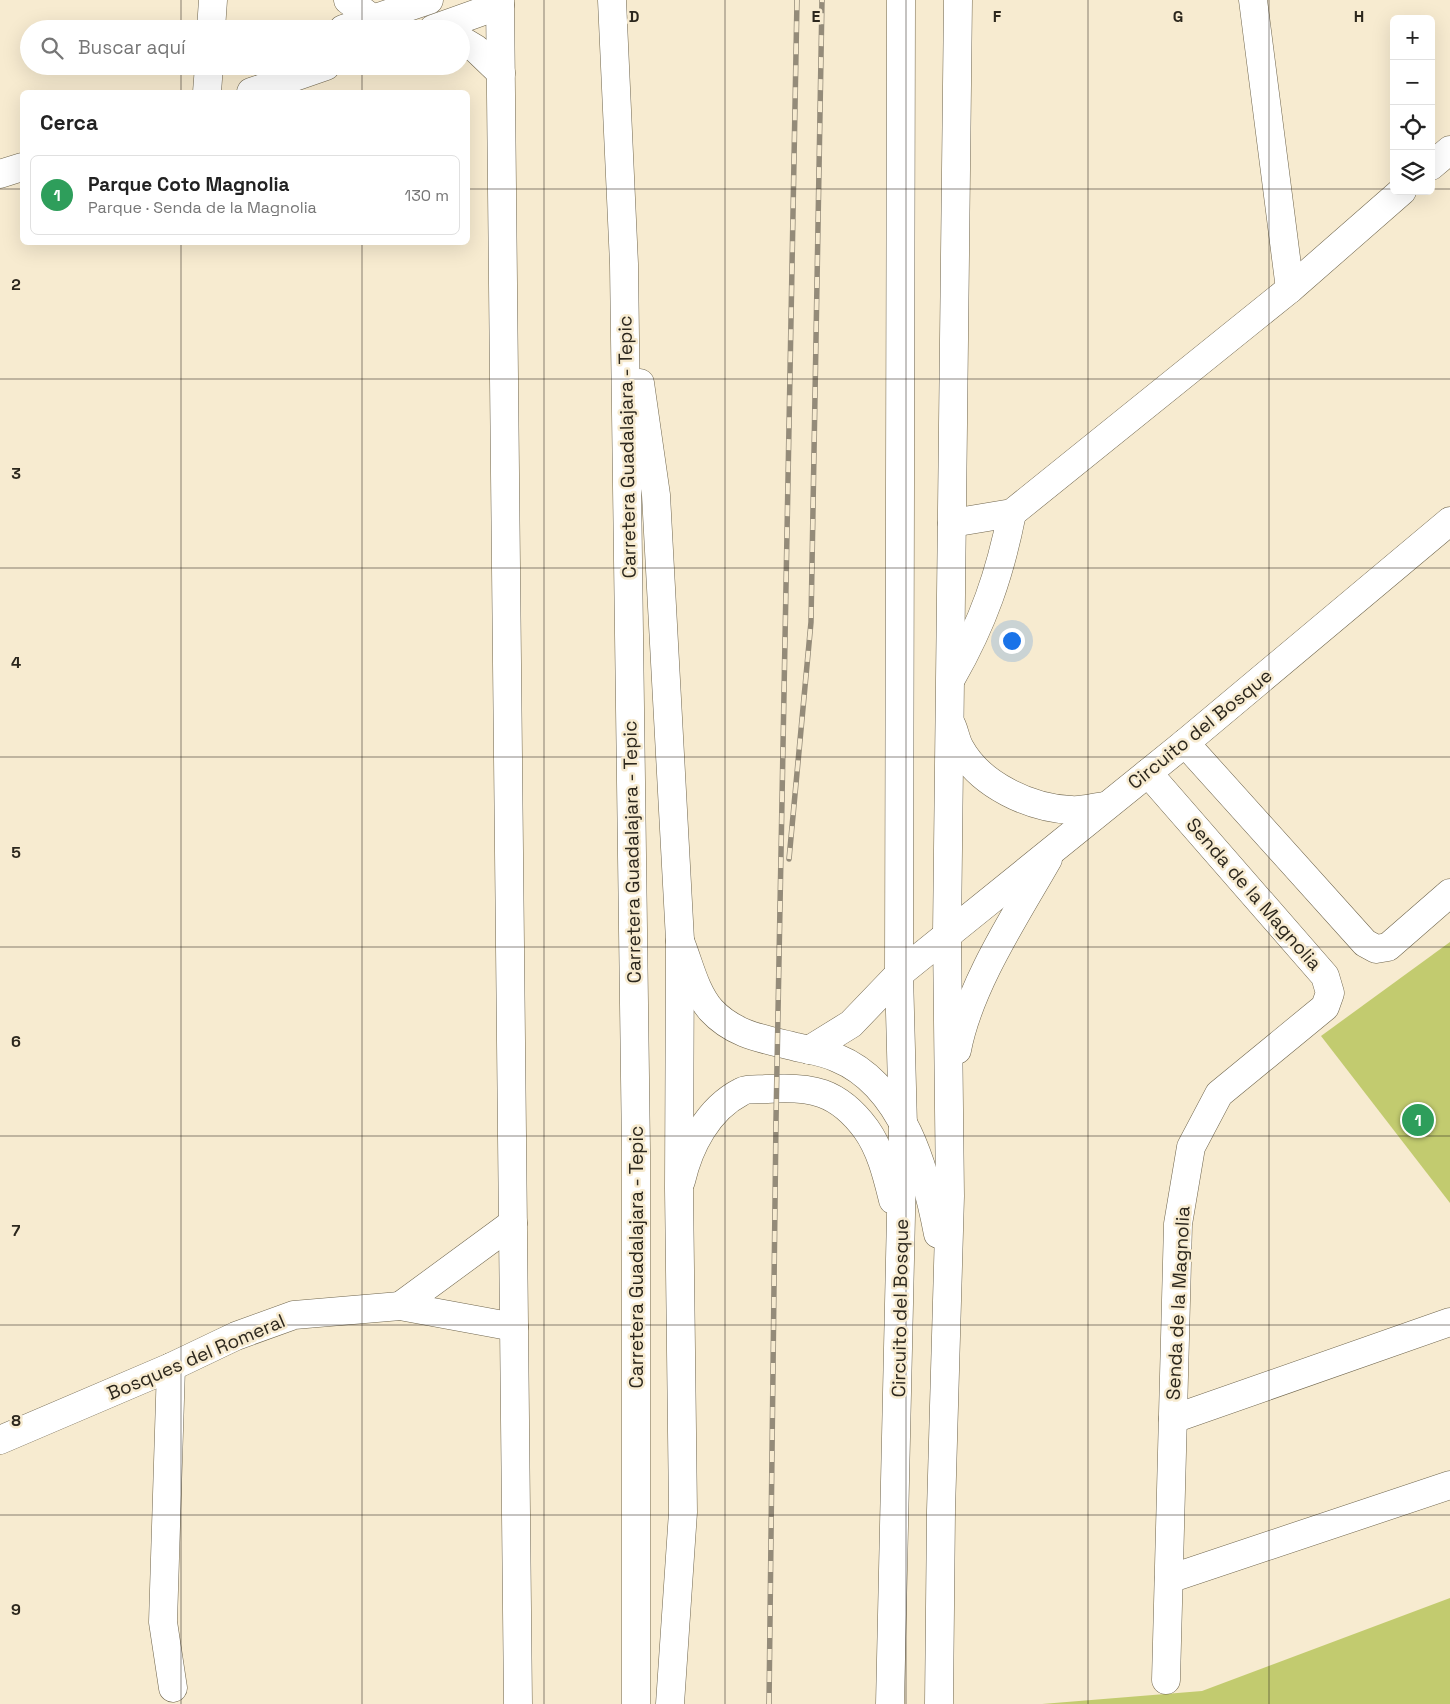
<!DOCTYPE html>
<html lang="es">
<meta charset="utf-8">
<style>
body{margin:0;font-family:"Space Grotesk",sans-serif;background:#f2f2f2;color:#222}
.controls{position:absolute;right:15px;top:15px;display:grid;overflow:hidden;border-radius:8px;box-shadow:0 5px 20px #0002}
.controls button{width:45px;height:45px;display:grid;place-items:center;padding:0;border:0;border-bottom:1px solid #e0e0e0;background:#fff;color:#222;font:25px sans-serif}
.you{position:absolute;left:1011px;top:640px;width:18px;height:18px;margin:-12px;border:4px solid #fff;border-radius:50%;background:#1a73e8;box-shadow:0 0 0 8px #1a73e833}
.badge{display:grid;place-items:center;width:32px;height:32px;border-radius:50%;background:#0b8043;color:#fff;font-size:16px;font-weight:700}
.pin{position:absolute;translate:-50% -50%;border:2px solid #fff;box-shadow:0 1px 5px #0006}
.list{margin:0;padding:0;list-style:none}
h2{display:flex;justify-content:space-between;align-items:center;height:65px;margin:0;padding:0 20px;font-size:21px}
h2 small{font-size:16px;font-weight:400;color:#767676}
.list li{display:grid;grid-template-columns:32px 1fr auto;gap:15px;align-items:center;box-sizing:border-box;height:80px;margin:0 10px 10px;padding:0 10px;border:1px solid #e0e0e0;border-radius:8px}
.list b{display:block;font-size:19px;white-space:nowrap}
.list p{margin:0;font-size:16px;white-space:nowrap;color:#767676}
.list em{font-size:16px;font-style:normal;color:#767676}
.icon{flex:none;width:28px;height:28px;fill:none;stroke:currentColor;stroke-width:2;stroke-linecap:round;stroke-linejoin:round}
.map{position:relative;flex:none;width:1450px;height:1704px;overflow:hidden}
.search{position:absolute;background:#fff;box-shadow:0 5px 20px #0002;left:20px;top:20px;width:450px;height:55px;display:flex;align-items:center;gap:12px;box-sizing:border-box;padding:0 18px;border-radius:28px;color:#767676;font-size:19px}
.panel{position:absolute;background:#fff;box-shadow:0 5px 20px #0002;left:20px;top:90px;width:450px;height:155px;border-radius:8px}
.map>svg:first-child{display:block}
.green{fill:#c2cb6f}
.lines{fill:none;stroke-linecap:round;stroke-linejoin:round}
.minor-casing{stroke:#6f654d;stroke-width:29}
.highway-casing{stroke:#6f654d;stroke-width:29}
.minor{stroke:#fff;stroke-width:28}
.highway{stroke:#fff;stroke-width:28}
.rail-casing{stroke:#948b79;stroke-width:5.5}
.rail{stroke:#f7ebd0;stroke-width:4;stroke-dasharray:11;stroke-linecap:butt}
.grid{fill:none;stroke:#2c271d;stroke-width:1;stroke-opacity:0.55}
.labels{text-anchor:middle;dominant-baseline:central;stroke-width:5;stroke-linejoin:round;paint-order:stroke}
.street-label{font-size:19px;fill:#2c271d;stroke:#f7ebd0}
.grid-label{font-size:16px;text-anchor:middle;font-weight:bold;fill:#2c271d;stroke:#f7ebd0;stroke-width:5;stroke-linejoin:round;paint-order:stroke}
</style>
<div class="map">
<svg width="1450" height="1704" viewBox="0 0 1450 1704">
<rect width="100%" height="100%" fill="#f7ebd0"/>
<g class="green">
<path d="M1450,942V1203L1321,1036Z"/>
<path d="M1450,1598V1704H1042L1202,1691Z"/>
</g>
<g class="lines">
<g class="minor-casing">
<g id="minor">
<path d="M348,0L373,19"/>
<path d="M1253,0L1290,289"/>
<path d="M211,29L213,0"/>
<path d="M343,29L429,0"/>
<path d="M433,29L500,5"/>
<path d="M461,40L476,49L501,73"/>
<path d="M207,92L209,66"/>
<path d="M251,92L326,66"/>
<path d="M1431,166L1450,150"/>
<path d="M0,174L22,167"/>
<path d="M952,523L1012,513L1290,289L1402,191"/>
<path d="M952,677C983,623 1000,574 1012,513"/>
<path d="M952,726C955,733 956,741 960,748C980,785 1030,808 1071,810C1082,811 1095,807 1106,806"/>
<path d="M1185,743L1365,943L1376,949L1388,947L1450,893"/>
<path d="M1148,773L1325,976L1330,993L1325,1007L1219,1094L1191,1147L1178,1224L1166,1680"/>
<path d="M680,941C689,963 695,992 711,1010C735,1036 765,1039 796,1047C810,1050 824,1052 837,1058C903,1085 926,1171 938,1234"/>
<path d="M809,1050L851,1024L899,974L1185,743L1450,521"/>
<path d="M957,1050C969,986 1016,915 1048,859"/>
<path d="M681,1181C689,1146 708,1109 741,1092C747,1088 759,1090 767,1089C811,1086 838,1091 866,1129C881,1150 887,1176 893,1200"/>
<path d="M400,1306L513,1223"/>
<path d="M171,1367L163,1622L173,1688"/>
<path d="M1173,1419L1450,1322"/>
<path d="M0,1440L171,1367L236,1336L294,1315L400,1306L514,1327"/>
<path d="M1169,1579L1450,1485"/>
<path d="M890,1704L903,1126L899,974L901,0"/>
<path d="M939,1704L941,1511L950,1196L947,934L958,0"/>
</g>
</g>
<g class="highway-casing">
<g id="highway">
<path d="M500,0L518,1704"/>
<path d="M612,0L624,264L636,1151V1704"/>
<path d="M640,383L656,495L680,940L679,1189L683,1512L670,1704"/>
</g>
</g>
<use href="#minor" class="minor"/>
<use href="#highway" class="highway"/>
<g class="rail-casing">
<g id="rail">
<path d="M789,859L811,622L822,0"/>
<path d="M769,1704L776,1120L797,0"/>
</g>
</g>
<use href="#rail" class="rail"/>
</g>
<path class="grid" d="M181,0V29M362,0V29M544,0V1704M725,0V1704M906,0V1704M1088,0V1704M1269,0V1704M181,66V92M362,66V92M0,189H22M468,189H1394M1431,189H1450M181,242V1704M362,242V1704M0,379H1450M0,568H1450M0,757H1450M0,947H1450M0,1136H1450M0,1325H1450M0,1515H1450"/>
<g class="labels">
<g class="street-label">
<text transform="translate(627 447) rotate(-91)">Carretera Guadalajara - Tepic</text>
<text transform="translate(1200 729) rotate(-39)">Circuito del Bosque</text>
<text transform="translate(632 852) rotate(-91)">Carretera Guadalajara - Tepic</text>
<text transform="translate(1254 894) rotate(49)">Senda de la Magnolia</text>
<text transform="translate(636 1257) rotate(-90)">Carretera Guadalajara - Tepic</text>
<text transform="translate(1178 1303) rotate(-87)">Senda de la Magnolia</text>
<text transform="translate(900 1308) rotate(-89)">Circuito del Bosque</text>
<text transform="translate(196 1357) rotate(-23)">Bosques del Romeral</text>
</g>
</g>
<g class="grid-label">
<text x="634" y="22">D</text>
<text x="816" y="22">E</text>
<text x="997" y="22">F</text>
<text x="1178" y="22">G</text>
<text x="1359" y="22">H</text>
<text x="16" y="290">2</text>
<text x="16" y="479">3</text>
<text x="16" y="668">4</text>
<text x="16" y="858">5</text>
<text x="16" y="1047">6</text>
<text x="16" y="1236">7</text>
<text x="16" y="1426">8</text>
<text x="16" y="1615">9</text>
</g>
</svg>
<div class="controls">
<button>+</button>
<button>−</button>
<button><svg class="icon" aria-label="locate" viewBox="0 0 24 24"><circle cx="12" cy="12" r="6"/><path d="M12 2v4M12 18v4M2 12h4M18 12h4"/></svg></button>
<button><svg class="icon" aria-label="layers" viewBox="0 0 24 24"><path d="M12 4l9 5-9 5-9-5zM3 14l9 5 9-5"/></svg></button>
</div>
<div class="you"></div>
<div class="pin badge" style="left:1418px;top:1120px;background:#2e9e5b">1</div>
<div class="search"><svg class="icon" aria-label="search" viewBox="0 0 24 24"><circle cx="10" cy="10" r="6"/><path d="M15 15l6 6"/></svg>Buscar aquí</div>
<section class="panel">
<h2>Cerca<small></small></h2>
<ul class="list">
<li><span class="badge" style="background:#2e9e5b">1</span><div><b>Parque Coto Magnolia</b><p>Parque · Senda de la Magnolia</p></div><em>130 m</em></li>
</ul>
</section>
</div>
